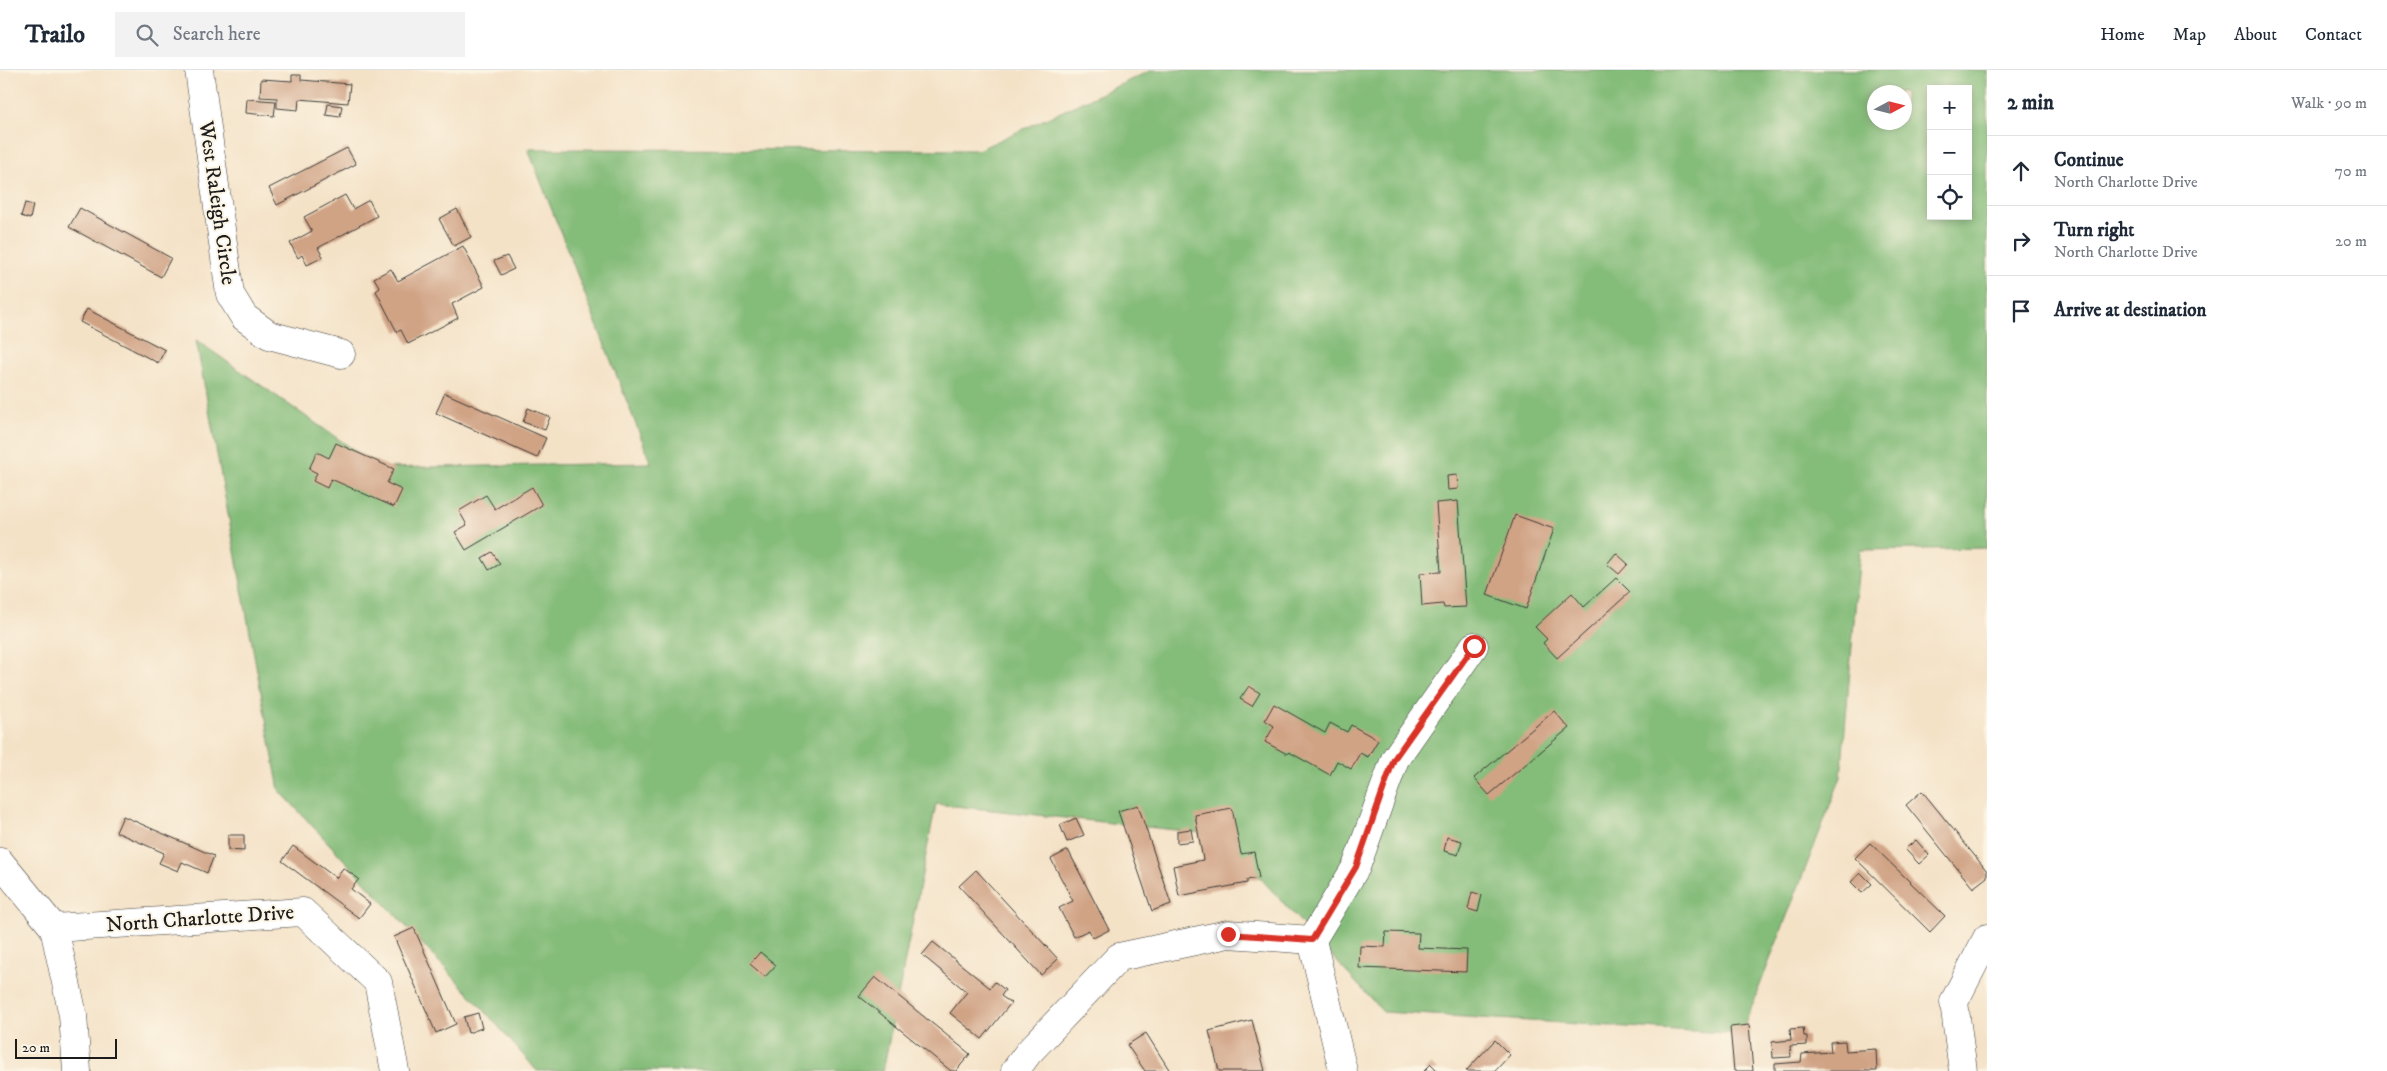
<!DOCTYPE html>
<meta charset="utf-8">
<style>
body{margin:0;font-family:"IM FELL DW Pica",serif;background:#f2f2f3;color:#1f2937}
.controls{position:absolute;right:15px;top:15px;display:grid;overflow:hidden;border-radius:0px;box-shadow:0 2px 8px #0003}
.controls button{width:45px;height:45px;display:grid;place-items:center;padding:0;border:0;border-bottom:1px solid #e0e1e3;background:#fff;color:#1f2937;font:25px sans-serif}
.compass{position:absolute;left:1867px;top:15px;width:45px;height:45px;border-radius:50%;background:#fff;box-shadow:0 2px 8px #0003;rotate:83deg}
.scale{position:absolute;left:15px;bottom:12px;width:102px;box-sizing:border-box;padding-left:5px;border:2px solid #1c1c1c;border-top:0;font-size:14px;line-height:18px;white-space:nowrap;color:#1c1c1c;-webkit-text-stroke:4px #fcf5e5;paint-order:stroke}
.stop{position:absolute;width:15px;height:15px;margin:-11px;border:4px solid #d93025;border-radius:50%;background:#fff}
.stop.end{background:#d93025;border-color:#fff;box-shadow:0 1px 5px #0008}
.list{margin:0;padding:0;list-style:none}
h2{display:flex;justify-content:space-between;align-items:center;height:65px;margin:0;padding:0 20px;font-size:21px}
h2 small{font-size:16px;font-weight:400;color:#747a83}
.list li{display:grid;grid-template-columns:32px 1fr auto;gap:15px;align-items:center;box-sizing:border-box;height:70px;padding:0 20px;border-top:1px solid #e0e1e3}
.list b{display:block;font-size:19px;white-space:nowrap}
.list p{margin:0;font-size:16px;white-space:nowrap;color:#747a83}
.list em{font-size:16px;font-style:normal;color:#747a83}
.icon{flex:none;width:28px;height:28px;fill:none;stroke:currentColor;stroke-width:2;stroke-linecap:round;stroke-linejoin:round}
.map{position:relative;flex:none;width:1987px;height:1001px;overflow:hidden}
header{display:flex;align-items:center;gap:30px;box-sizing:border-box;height:70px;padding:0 25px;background:#fff;border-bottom:1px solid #e0e1e3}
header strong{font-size:24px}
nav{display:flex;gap:28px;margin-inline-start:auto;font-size:18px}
.search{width:350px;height:45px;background:#f2f2f3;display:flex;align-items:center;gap:12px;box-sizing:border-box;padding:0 18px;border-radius:0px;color:#747a83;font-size:19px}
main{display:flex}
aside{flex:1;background:#fff}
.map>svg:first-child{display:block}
.forest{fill:#84bc79;stroke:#506c4a;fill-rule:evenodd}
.building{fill:#d0a385}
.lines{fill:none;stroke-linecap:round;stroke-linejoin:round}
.minor-casing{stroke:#3c3a36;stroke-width:29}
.minor{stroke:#fff;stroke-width:28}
.route{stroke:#d93025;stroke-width:6}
.labels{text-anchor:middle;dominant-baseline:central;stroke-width:4;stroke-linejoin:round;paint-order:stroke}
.street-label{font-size:21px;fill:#1c1c1c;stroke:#fcf5e5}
</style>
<header>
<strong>Trailo</strong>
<div class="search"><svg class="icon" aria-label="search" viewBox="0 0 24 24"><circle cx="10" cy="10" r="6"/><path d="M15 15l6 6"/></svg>Search here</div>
<nav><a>Home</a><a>Map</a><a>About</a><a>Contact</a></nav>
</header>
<main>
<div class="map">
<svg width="1987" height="1001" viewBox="0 0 1987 1001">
<rect width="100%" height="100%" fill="#fcf5e5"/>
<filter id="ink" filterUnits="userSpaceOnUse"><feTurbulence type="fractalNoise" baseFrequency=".02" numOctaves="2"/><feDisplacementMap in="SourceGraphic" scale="10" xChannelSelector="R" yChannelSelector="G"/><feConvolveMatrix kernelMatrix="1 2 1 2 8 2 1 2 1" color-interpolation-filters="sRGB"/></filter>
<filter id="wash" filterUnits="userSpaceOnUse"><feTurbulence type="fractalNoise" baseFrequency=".0096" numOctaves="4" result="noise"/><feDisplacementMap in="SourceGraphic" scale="20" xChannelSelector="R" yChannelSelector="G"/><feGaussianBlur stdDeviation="1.12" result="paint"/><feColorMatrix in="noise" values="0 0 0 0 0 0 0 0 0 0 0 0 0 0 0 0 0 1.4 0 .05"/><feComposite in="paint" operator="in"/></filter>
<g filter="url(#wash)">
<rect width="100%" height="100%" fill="#f4e2c7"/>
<path class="forest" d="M1152,0H1987V478L1860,480L1841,707L1741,964L1383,942L1221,765L936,734L883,1001H537L484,940L279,720L196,270L380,398L651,393L528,79L978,80ZM1931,19H1968V146H1931ZM1874,22H1904V52H1874Z"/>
<g id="blocks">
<g class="building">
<path d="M292,5H301V10L350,14L348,33L299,29L298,40L277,38V28L260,27L261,9L292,11Z"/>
<path d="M247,29L276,31L274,46L246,43Z"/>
<path d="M328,34L342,36L340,47L326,45Z"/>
<path d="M347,78L356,94L277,135L269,118Z"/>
<path d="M345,125L353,139L369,130L377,146L318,178L323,187L307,195L302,185L298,188L290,173L312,161L304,147Z"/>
<path d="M25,133L33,135L30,149L21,146Z"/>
<path d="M80,138L171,188L161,207L69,157Z"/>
<path d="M457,139L471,167L454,176L439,149Z"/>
<path d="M463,176L484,217L452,234L458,248L408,274L401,260L397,262L376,221L380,218L374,208L391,199L398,211Z"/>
<path d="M507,186L514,199L501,205L494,191Z"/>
<path d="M87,239L165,280L158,293L80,252Z"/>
<path d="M445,323L546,368L537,388L436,343Z"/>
<path d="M528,338L550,347L545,360L523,352Z"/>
<path d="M336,373L394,399L387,413L402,420L394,437L331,409L327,418L313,411L317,403L309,399L317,382L329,388Z"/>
<path d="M1457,405L1458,419L1448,420L1447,406Z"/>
<path d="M532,417L542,435L466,480L455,462L467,455L459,441L486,425L495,439Z"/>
<path d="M1458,431L1466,537L1444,538L1443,534L1422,536L1420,503L1441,502L1436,433Z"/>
<path d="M1515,445L1554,459L1526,539L1487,525Z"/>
<path d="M492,482L500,494L489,500L482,488Z"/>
<path d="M1616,483L1628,494L1619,504L1607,494Z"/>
<path d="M1616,508L1630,522L1557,588L1543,573L1547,569L1535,557L1572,523L1584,537Z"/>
<path d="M1249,616L1260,623L1252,636L1240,629Z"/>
<path d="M1274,634L1325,663L1330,653L1347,662L1351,655L1378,670L1368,687L1360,683L1351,699L1337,691L1330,705L1289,682L1287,684L1265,672L1274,656L1265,650Z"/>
<path d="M1554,641L1569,658L1489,725L1474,708Z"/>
<path d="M1922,721L1987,801V807L1973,818L1906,735Z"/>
<path d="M1138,735L1171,834L1152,841L1118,741Z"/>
<path d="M1232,738L1241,784L1254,782L1259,808L1247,810V813L1179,826L1173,796L1203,790L1195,745Z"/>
<path d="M123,746L214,786L207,803L182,792L178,801L159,793L164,783L116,762Z"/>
<path d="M1076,748L1084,765L1067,772L1060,755Z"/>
<path d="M1191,759L1193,771L1177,773V761Z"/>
<path d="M228,765H244V781L228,780Z"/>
<path d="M1447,767L1462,771L1458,785L1444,781Z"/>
<path d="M1916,770L1929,785L1919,794L1905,779Z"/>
<path d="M1870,773L1945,846L1930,862L1855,788Z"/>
<path d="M293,776L336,808L343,798L359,809L351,819L370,834L359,848L282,791Z"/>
<path d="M1068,780L1109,860L1093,868L1089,860L1074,867L1059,838L1073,831L1051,789Z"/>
<path d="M976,800L1058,889L1041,905L959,816Z"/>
<path d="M1861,803L1872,814L1862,823L1851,812Z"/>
<path d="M1472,822L1482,825L1478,842L1468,839Z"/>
<path d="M414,858L456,954L436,963L394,867Z"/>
<path d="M1386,862L1419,863L1418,878L1467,880L1466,902L1359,898L1360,876L1385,877Z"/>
<path d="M933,872L990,918L995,912L1005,920L1001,926L1011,933L982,969L950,943L967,922L922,885Z"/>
<path d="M760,882L776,895L765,907L750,894Z"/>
<path d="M875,907L970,984L956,1001H951L859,926Z"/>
<path d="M478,943L482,958L468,963L464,947Z"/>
<path d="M1252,950L1265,1001H1219L1209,961Z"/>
<path d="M1749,955L1753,1001H1734L1730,957Z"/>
<path d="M1803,958L1804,966H1807V975L1790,976L1791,987L1773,988L1772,972L1791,970L1790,959Z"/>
<path d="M1146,963L1170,1001H1145L1127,975Z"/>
<path d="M1495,970L1510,985L1495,1001H1466Z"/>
<path d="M1845,971L1846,981L1876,979L1877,1001H1775V994L1801,992L1802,984L1831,982L1830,972Z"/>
<path d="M1431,994L1438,1001H1424Z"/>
</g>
</g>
</g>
<g filter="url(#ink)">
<use href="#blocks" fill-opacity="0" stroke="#3c3a36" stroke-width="1"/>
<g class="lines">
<g class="minor-casing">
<g id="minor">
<path d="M199,0L230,224L244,247L269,265L341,284"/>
<path d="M0,792L54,858L73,945L77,1001"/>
<path d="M54,858L303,842L378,912L395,1001"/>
<path d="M1015,1001L1028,983L1119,887L1228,864L1312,870"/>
<path d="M1343,1001L1312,870L1356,797L1395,689L1474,576"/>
<path d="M1963,1001L1954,932L1987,868"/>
</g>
</g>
<use href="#minor" class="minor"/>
</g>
</g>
<g class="lines" filter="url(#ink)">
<path class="route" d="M1228,864L1312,870L1356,797L1394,689L1474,576"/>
</g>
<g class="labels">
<g class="street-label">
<text transform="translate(217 133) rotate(82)">West Raleigh Circle</text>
<text transform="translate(200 849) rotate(-4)">North Charlotte Drive</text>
</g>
</g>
</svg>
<div class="controls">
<button>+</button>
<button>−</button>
<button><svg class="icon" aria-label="locate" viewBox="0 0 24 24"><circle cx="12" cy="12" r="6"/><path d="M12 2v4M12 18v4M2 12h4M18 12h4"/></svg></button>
</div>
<svg class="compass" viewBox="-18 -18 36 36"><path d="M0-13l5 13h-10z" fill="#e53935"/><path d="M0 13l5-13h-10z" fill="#747a83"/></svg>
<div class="scale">20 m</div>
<div class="stop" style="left:1474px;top:576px"></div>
<div class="stop end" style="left:1228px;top:864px"></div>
</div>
<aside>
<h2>2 min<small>Walk · 90 m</small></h2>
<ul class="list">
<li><svg class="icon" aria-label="ahead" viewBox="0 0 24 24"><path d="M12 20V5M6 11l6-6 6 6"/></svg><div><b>Continue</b><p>North Charlotte Drive</p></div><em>70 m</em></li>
<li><svg class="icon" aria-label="right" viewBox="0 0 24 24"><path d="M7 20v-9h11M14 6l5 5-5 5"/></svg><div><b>Turn right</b><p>North Charlotte Drive</p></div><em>20 m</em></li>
<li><svg class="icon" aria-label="arrive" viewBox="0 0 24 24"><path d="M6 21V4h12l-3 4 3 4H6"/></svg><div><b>Arrive at destination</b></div></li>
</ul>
</aside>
</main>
